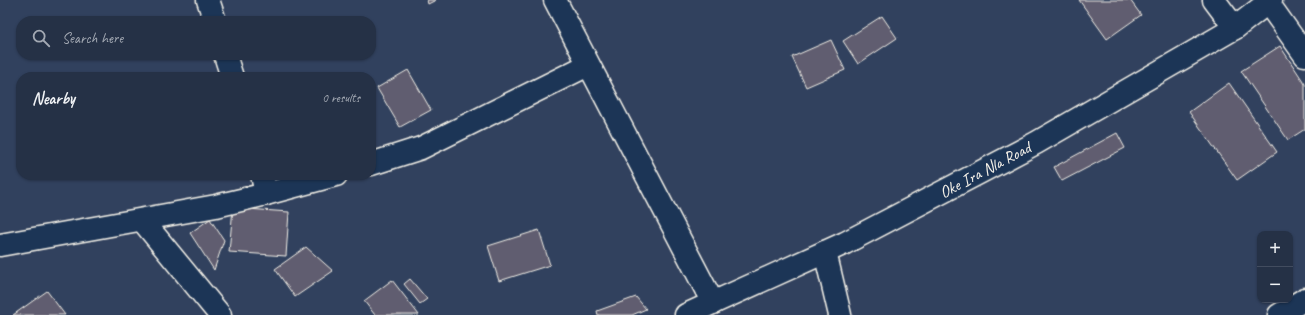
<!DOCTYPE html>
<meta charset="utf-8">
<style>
body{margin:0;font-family:Caveat,sans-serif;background:#2d394d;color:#f1f3f6}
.controls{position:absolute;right:12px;bottom:12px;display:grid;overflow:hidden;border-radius:8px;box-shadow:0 1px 3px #0004}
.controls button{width:36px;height:36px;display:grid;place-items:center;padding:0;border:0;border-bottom:1px solid #424c5f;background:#253146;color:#f1f3f6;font:20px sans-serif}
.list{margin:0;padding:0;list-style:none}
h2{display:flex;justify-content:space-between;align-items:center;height:52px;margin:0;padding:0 16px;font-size:17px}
h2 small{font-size:13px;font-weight:400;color:#a3a9b3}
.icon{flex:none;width:22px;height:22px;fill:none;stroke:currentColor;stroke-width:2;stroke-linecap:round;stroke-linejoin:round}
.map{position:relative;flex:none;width:1305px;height:315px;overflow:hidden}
.search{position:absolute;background:#253146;box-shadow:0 1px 3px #0004;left:16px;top:16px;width:360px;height:44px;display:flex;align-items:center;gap:10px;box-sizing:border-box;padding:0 14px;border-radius:16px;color:#a3a9b3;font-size:15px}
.panel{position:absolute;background:#253146;box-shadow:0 1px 3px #0004;left:16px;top:72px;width:360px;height:108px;border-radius:16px}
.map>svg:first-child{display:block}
.building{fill:#615d70;stroke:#f4f1e8}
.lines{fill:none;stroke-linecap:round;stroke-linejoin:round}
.minor-casing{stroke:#f4f1e8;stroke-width:25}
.minor{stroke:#1d3557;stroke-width:22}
.labels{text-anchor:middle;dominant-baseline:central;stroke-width:3;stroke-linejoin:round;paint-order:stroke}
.street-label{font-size:17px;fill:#f4f1e8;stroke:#1d3557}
</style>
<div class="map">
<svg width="1305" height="315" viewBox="0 0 1305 315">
<rect width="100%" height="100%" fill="#31415e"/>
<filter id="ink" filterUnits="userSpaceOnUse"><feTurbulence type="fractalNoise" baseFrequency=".025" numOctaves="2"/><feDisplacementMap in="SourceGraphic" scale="8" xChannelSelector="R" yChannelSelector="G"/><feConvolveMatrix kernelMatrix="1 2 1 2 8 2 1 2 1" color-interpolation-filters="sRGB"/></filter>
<g filter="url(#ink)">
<g class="building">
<path d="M427,0H436L428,4Z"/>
<path d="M1079,0H1130L1141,15L1107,39Z"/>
<path d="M882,16L897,38L858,64L843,41Z"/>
<path d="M831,40L845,70L806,87L792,57Z"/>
<path d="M1280,46L1305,84V129L1288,140L1241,71Z"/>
<path d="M408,70L431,110L400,127L377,88Z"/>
<path d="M1229,83L1277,152L1237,180L1189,112Z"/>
<path d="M1117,133L1125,148L1062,181L1054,167Z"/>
<path d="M233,208L289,212L286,256L229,252Z"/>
<path d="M210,219L224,240L214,270L190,233Z"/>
<path d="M539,230L550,265L499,281L488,246Z"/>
<path d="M306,247L333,271L295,297L275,269Z"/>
<path d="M410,279L427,299L420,304L404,284Z"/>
<path d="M392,280L419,315H375L364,301Z"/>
<path d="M47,291L65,315H13Z"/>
<path d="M636,297L646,309L632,315H598L597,311Z"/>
</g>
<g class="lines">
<g class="minor-casing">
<g id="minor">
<path d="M208,0L215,21"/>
<path d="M555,0L713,303"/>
<path d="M1214,0L1235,28"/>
<path d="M1268,3L1305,55"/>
<path d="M225,55L232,77"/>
<path d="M371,164L421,148L588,65"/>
<path d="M262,175L266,194"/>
<path d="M142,220L220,315"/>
<path d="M0,245L216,206L266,194L336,175"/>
<path d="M825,252L840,315"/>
<path d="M686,315L845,243L1036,143L1235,28L1271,0"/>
<path d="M1279,315L1305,299"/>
</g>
</g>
<use href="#minor" class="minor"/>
</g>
</g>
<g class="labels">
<g class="street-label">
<text transform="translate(985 170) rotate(-28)">Oke Ira Nla Road</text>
</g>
</g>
</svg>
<div class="controls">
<button>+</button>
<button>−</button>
</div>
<div class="search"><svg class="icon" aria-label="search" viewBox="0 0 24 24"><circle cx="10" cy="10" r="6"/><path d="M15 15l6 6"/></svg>Search here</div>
<section class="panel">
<h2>Nearby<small>0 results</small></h2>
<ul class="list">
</ul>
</section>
</div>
